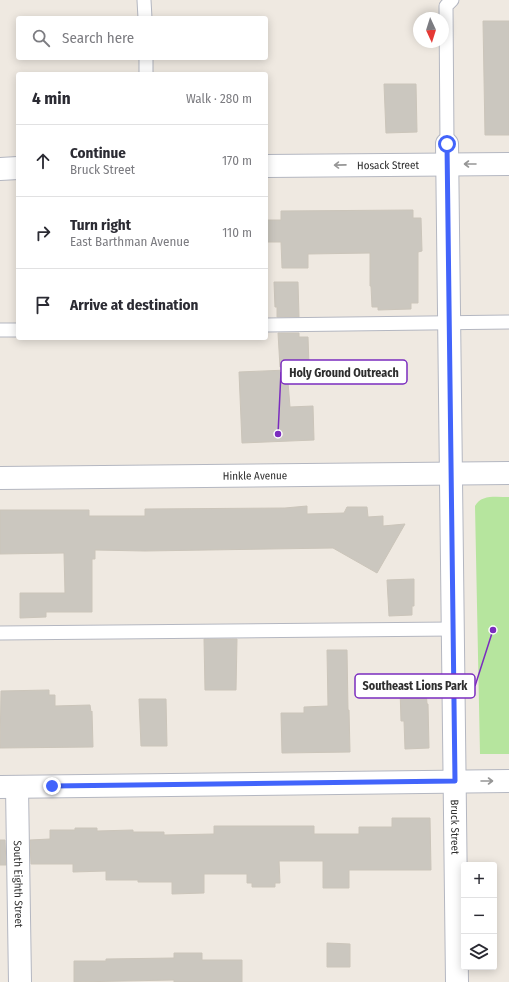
<!DOCTYPE html>
<meta charset="utf-8">
<style>
body{margin:0;font-family:"Fira Sans Condensed",sans-serif;background:#f2f2f3;color:#2b2b33}
.controls{position:absolute;right:12px;bottom:12px;display:grid;overflow:hidden;border-radius:4px;box-shadow:0 2px 10px #0003}
.controls button{width:36px;height:36px;display:grid;place-items:center;padding:0;border:0;border-bottom:1px solid #e1e1e2;background:#fff;color:#2b2b33;font:20px sans-serif}
.compass{position:absolute;left:413px;top:12px;width:36px;height:36px;border-radius:50%;background:#fff;box-shadow:0 2px 10px #0003;rotate:176deg}
.stop{position:absolute;width:12px;height:12px;margin:-9px;border:3px solid #4264fb;border-radius:50%;background:#fff}
.stop.end{background:#4264fb;border-color:#fff;box-shadow:0 1px 4px #0008}
.list{margin:0;padding:0;list-style:none}
h2{display:flex;justify-content:space-between;align-items:center;height:52px;margin:0;padding:0 16px;font-size:17px}
h2 small{font-size:13px;font-weight:400;color:#7c7c81}
.list li{display:grid;grid-template-columns:26px 1fr auto;gap:12px;align-items:center;box-sizing:border-box;height:72px;padding:0 16px;border-top:1px solid #e1e1e2}
.list b{display:block;font-size:15px;white-space:nowrap}
.list p{margin:0;font-size:13px;white-space:nowrap;color:#7c7c81}
.list em{font-size:13px;font-style:normal;color:#7c7c81}
.icon{flex:none;width:22px;height:22px;fill:none;stroke:currentColor;stroke-width:2;stroke-linecap:round;stroke-linejoin:round}
.map{position:relative;flex:none;width:509px;height:982px;overflow:hidden}
.search{position:absolute;background:#fff;box-shadow:0 2px 10px #0003;left:16px;top:16px;width:252px;height:44px;display:flex;align-items:center;gap:10px;box-sizing:border-box;padding:0 14px;border-radius:4px;color:#7c7c81;font-size:15px}
.panel{position:absolute;background:#fff;box-shadow:0 2px 10px #0003;left:16px;top:72px;width:252px;height:268px;border-radius:4px}
.map>svg:first-child{display:block}
.green{fill:#b6e59e}
.building{fill:#cbc7bf;stroke:#cbc5ba}
.lines{fill:none;stroke-linecap:round;stroke-linejoin:round}
.lane-casing{stroke:#b4b7c1;stroke-width:15}
.street-casing{stroke:#b4b7c1;stroke-width:24}
.lane{stroke:#fff;stroke-width:13}
.street{stroke:#fff;stroke-width:22}
.oneway{stroke:#969696}
.route{stroke:#4264fb;stroke-width:5}
.labels{text-anchor:middle;dominant-baseline:central;stroke-width:3;stroke-linejoin:round;paint-order:stroke}
.street-label{font-size:11px;fill:#2e2e2e;stroke:#fff}
.leader{fill:none;stroke:#7b2cbf;stroke-width:1.5}
.callout-dot{fill:#7b2cbf;stroke:#fff;stroke-width:1.5}
.callout{fill:#fff;stroke:#7b2cbf;stroke-width:1.5}
.callout-label{font-size:12px;text-anchor:middle;font-weight:bold;fill:#2e2e2e}
</style>
<div class="map">
<svg width="509" height="982" viewBox="0 0 509 982">
<rect width="100%" height="100%" fill="#efe9e1"/>
<path class="green" d="M509,497V754H480L475,506C481,494 497,497 509,497Z"/>
<g class="building">
<path d="M483,21H509V135H485Z"/>
<path d="M384,84H416L417,132L386,133Z"/>
<path d="M413,210V218H421L422,251L418,252V303H411V309L378,310V307H372L371,286H370V253L308,254V268H282L281,242H266V220H281V211Z"/>
<path d="M274,282H298L299,317H277V307H275Z"/>
<path d="M278,333H299V337H308L309,366L280,367Z"/>
<path d="M287,370L290,407L313,406L314,440L242,443L239,372Z"/>
<path d="M307,506V514L344,513L347,507H367L368,517L383,516V526L405,524L377,573L333,548L145,551L95,550V559H92V612H46V617L20,618V593H65L64,553L0,554V510H89V516H145V509L285,508Z"/>
<path d="M414,579V606H412V615L389,616L387,580Z"/>
<path d="M204,639H237L236,690H205Z"/>
<path d="M327,650H347L348,710H349L350,752L282,753L281,713H304V707L328,706Z"/>
<path d="M400,689H426L427,704H428L429,748L405,749L404,721H401Z"/>
<path d="M49,690V695H55V706L90,705L91,712L92,711L93,747L0,748L1,691Z"/>
<path d="M139,699H166L167,746H141Z"/>
<path d="M392,818H430L431,870H349V888H323V861H279L280,883H275V887H252V883H247V874H204V893L172,894V882H138V880H106V871L73,872V864H31L30,840L50,839V830H75V828H97V831L133,830V832H164V835L214,834V826H314V834H359V827H392Z"/>
<path d="M0,840H5L6,865H0Z"/>
<path d="M327,943L350,944V967H327Z"/>
<path d="M174,953H202V960H242V982H174V980L74,982V961H106V959L174,958Z"/>
</g>
<g class="lines">
<g class="lane-casing">
<g id="lane">
<path d="M144,0L145,18"/>
<path d="M146,58V74"/>
<path d="M447,144L446,6L452,0"/>
<path d="M266,325L509,322"/>
<path d="M0,330H18"/>
<path d="M0,633L453,629"/>
</g>
</g>
<g class="street-casing">
<g id="street">
<path id="s1" d="M447,144L457,982"/>
<path id="s2" d="M266,166L509,164"/>
<path d="M0,169L18,168"/>
<path id="s3" d="M0,478L509,473"/>
<path d="M0,787L509,781"/>
<path id="s4" d="M17,787L20,982"/>
</g>
</g>
<use href="#lane" class="lane"/>
<use href="#street" class="street"/>
</g>
<defs><path id="oneway-shaft" d="M-6 0H5M1.5-3L5.5 0L1.5 3" fill="none" stroke-width="1.6" stroke-linecap="round" stroke-linejoin="round"/></defs>
<g class="oneway">
<use href="#oneway-shaft" transform="translate(470 164) rotate(180)"/>
<use href="#oneway-shaft" transform="translate(340 165) rotate(179)"/>
<use href="#oneway-shaft" transform="translate(487 781)"/>
</g>
<g class="lines">
<path class="route" d="M52,786L455,781L447,144"/>
</g>
<g class="labels">
<g class="street-label">
<text stroke="none"><textPath href="#s2" startOffset="122">Hosack Street</textPath></text>
<text stroke="none"><textPath href="#s3" startOffset="255">Hinkle Avenue</textPath></text>
<text stroke="none"><textPath href="#s1" startOffset="683">Bruck Street</textPath></text>
<text stroke="none"><textPath href="#s4" startOffset="97">South Eighth Street</textPath></text>
</g>
</g>
<path class="leader" d="M278 434L281 372M493 630L475 686"/>
<g class="callout-dot">
<circle cx="278" cy="434" r="4"/>
<circle cx="493" cy="630" r="4"/>
</g>
<g class="callout">
<rect x="281" y="360" width="126" height="24" rx="4"/>
<rect x="355" y="674" width="120" height="24" rx="4"/>
</g>
<g class="callout-label">
<text x="344" y="377">Holy Ground Outreach</text>
<text x="415" y="690">Southeast Lions Park</text>
</g>
</svg>
<div class="controls">
<button>+</button>
<button>−</button>
<button><svg class="icon" aria-label="layers" viewBox="0 0 24 24"><path d="M12 4l9 5-9 5-9-5zM3 14l9 5 9-5"/></svg></button>
</div>
<svg class="compass" viewBox="-18 -18 36 36"><path d="M0-13l5 13h-10z" fill="#e53935"/><path d="M0 13l5-13h-10z" fill="#7c7c81"/></svg>
<div class="stop" style="left:447px;top:144px"></div>
<div class="stop end" style="left:52px;top:786px"></div>
<div class="search"><svg class="icon" aria-label="search" viewBox="0 0 24 24"><circle cx="10" cy="10" r="6"/><path d="M15 15l6 6"/></svg>Search here</div>
<section class="panel">
<h2>4 min<small>Walk · 280 m</small></h2>
<ul class="list">
<li><svg class="icon" aria-label="ahead" viewBox="0 0 24 24"><path d="M12 20V5M6 11l6-6 6 6"/></svg><div><b>Continue</b><p>Bruck Street</p></div><em>170 m</em></li>
<li><svg class="icon" aria-label="right" viewBox="0 0 24 24"><path d="M7 20v-9h11M14 6l5 5-5 5"/></svg><div><b>Turn right</b><p>East Barthman Avenue</p></div><em>110 m</em></li>
<li><svg class="icon" aria-label="arrive" viewBox="0 0 24 24"><path d="M6 21V4h12l-3 4 3 4H6"/></svg><div><b>Arrive at destination</b></div></li>
</ul>
</section>
</div>
